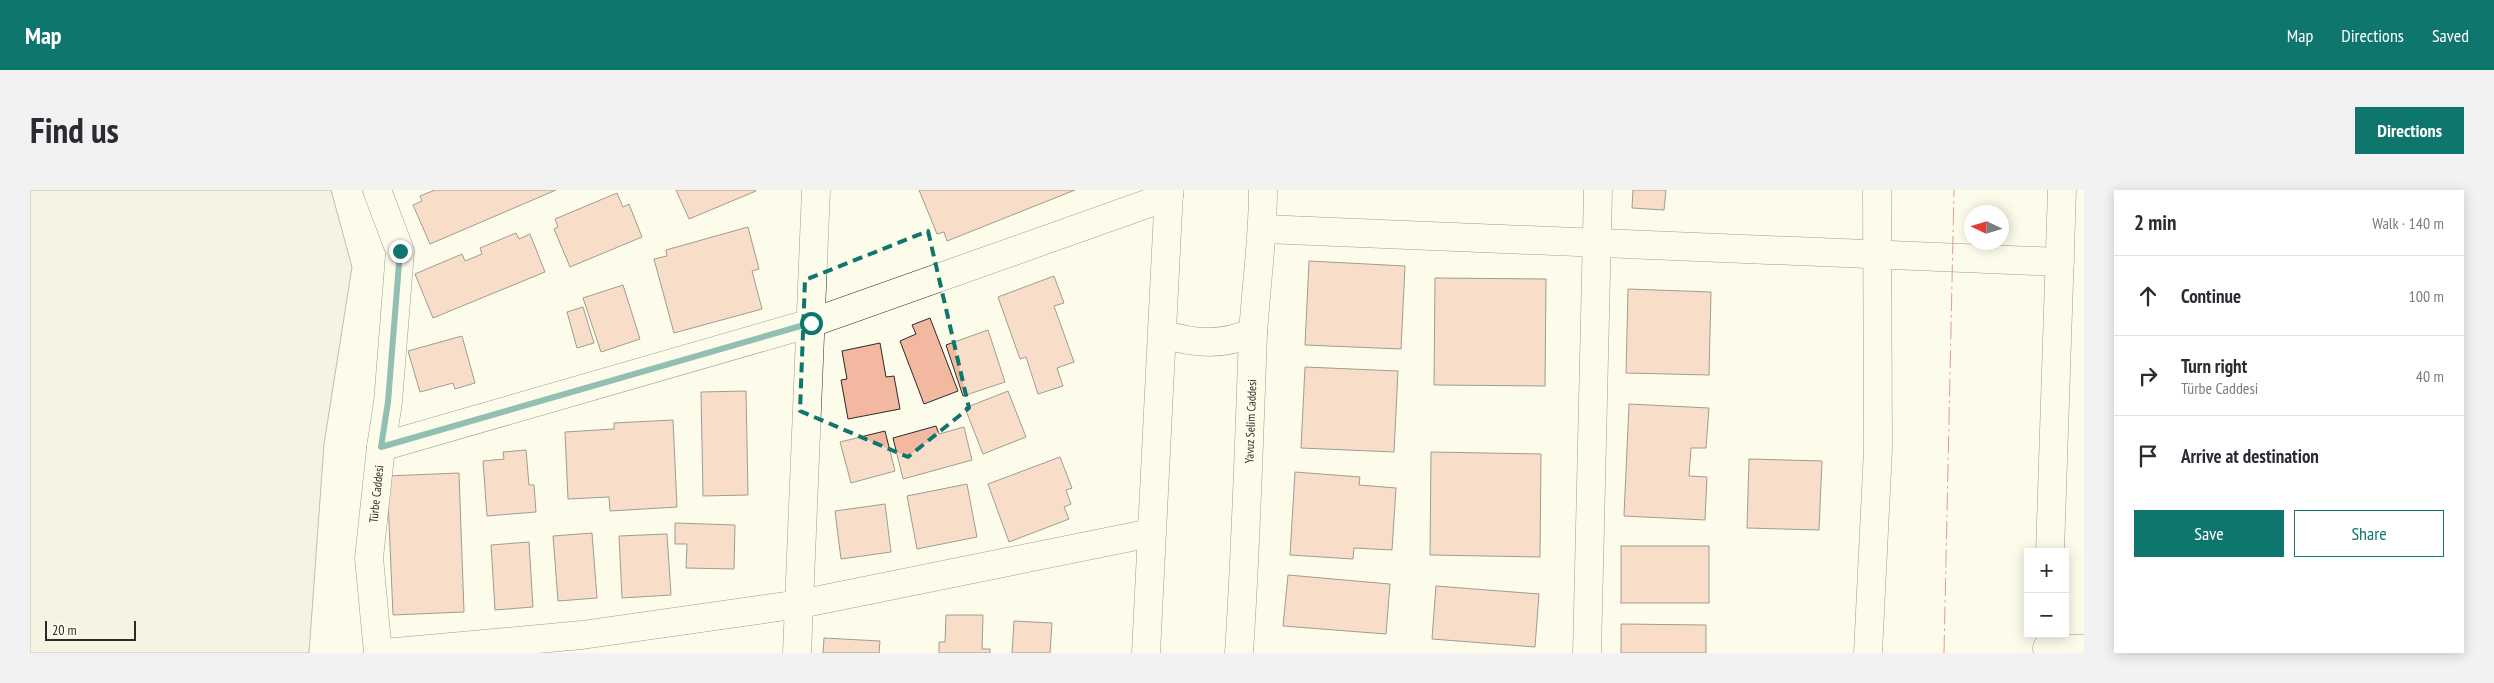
<!DOCTYPE html>
<meta charset="utf-8">
<style>
body{margin:0;font-family:"PT Sans Narrow",sans-serif;background:#f2f2f3;color:#2b2b33}
.controls{position:absolute;right:15px;bottom:15px;display:grid;overflow:hidden;border-radius:0px;box-shadow:0 2px 12px #0003}
.controls button{width:45px;height:45px;display:grid;place-items:center;padding:0;border:0;border-bottom:1px solid #e1e1e2;background:#fff;color:#2b2b33;font:25px sans-serif}
.compass{position:absolute;left:1934px;top:15px;width:45px;height:45px;border-radius:50%;background:#fff;box-shadow:0 2px 12px #0003;rotate:274deg}
.scale{position:absolute;left:15px;bottom:12px;width:91px;box-sizing:border-box;padding-left:5px;border:2px solid #2b2b2b;border-top:0;font-size:14px;line-height:18px;white-space:nowrap;color:#2b2b2b;-webkit-text-stroke:4px #fdfbea;paint-order:stroke}
.stop{position:absolute;width:15px;height:15px;margin:-11px;border:4px solid #0f766e;border-radius:50%;background:#fff}
.stop.end{background:#0f766e;border-color:#fff;box-shadow:0 1px 5px #0008}
.list{margin:0;padding:0;list-style:none}
h2{display:flex;justify-content:space-between;align-items:center;height:65px;margin:0;padding:0 20px;font-size:21px}
h2 small{font-size:16px;font-weight:400;color:#7c7c81}
.list li{display:grid;grid-template-columns:32px 1fr auto;gap:15px;align-items:center;box-sizing:border-box;height:80px;padding:0 20px;border-top:1px solid #e1e1e2}
.list b{display:block;font-size:19px;white-space:nowrap}
.list p{margin:0;font-size:16px;white-space:nowrap;color:#7c7c81}
.list em{font-size:16px;font-style:normal;color:#7c7c81}
.actions{display:flex;gap:10px;padding:15px 20px}
.actions a{flex:1;padding:11px 0;border:1px solid #0f766e;border-radius:0px;text-align:center;font-size:18px;color:#0f766e}
.actions .main{background:#0f766e;color:#fff}
.icon{flex:none;width:28px;height:28px;fill:none;stroke:currentColor;stroke-width:2;stroke-linecap:round;stroke-linejoin:round}
.map{position:relative;flex:none;width:2054px;height:463px;overflow:hidden;border-radius:0px}
header{display:flex;align-items:center;gap:30px;box-sizing:border-box;height:70px;padding:0 25px;background:#0f766e;color:#fff}
header strong{font-size:24px}
nav{display:flex;gap:28px;margin-inline-start:auto;font-size:18px}
.intro{display:flex;align-items:center;justify-content:space-between;box-sizing:border-box;height:120px;padding:0 30px}
h1{margin:0;font-size:35px}
.button{padding:12px 22px;border-radius:0px;background:#0f766e;color:#fff;font-size:18px;font-weight:700}
main{display:flex;gap:30px;padding:0 30px}
aside{flex:1;background:#fff;border-radius:0px;box-shadow:0 2px 12px #0003}
.map>svg:first-child{display:block}
.green{fill:#ecebdb;stroke:#74746e}
.building{fill:#f2b8a0;stroke:#2b2b2b}
.lines{fill:none;stroke-linecap:round;stroke-linejoin:round}
.minor-casing{stroke:#2b2b2b;stroke-width:29}
.major-casing{stroke:#2b2b2b;stroke-width:29}
.minor{stroke:#fdfbea;stroke-width:28}
.major{stroke:#fdfbea;stroke-width:28}
.power{stroke:#c62828;stroke-width:1;stroke-dasharray:18 4 2.5 4;stroke-linecap:butt}
.route{stroke:#0f766e;stroke-width:6}
.marked{fill:none;stroke:#0f766e;stroke-width:4;stroke-dasharray:10 6;stroke-linejoin:round}
.labels{text-anchor:middle;dominant-baseline:central;stroke-width:4;stroke-linejoin:round;paint-order:stroke}
.street-label{font-size:12px;fill:#2b2b2b;stroke:#fdfbea}
</style>
<header>
<strong>Map</strong>
<nav><a>Map</a><a>Directions</a><a>Saved</a></nav>
</header>
<div class="intro"><h1>Find us</h1><a class="button">Directions</a></div>
<main>
<div class="map">
<svg width="2054" height="463" viewBox="0 0 2054 463">
<rect width="100%" height="100%" fill="#fdfbea"/>
<path class="green" d="M0,0H301L322,77L294,254L279,463H0Z"/>
<g class="building">
<path d="M405,0H526L400,54L383,15L392,11L390,6Z"/>
<path d="M646,0H725L726,1L659,29Z"/>
<path d="M889,0H1045L917,51L914,42L907,44Z"/>
<path d="M1603,0H1636L1634,20L1602,18Z"/>
<path d="M587,3L593,17L599,14L612,47L540,77L524,39L528,37L525,29Z"/>
<path d="M718,37L729,79L722,81L732,119L644,143L624,69L637,66L636,60Z"/>
<path d="M486,43L489,49L500,44L515,82L403,128L385,84L432,64L435,71L452,64L450,58Z"/>
<path d="M1279,71L1375,76L1371,159L1275,155Z"/>
<path d="M1024,86L1034,113L1024,116L1044,172L1027,178L1033,196L1008,204L996,167L990,169L968,107Z"/>
<path d="M1405,88L1516,89L1515,196L1404,195Z"/>
<path d="M593,95L610,149L571,162L553,108Z"/>
<path d="M1598,99L1681,102L1679,185L1596,183Z"/>
<path d="M553,117L564,153L547,158L537,122Z"/>
<path d="M900,128L928,201L894,214L870,151L886,144L882,135Z"/>
<path d="M958,140L975,192L933,206L916,155Z"/>
<path d="M432,146L445,193L425,199L423,193L390,202L378,161Z"/>
<path d="M850,153L856,187L864,186L870,219L818,229L811,190L817,189L812,161Z"/>
<path d="M1275,177L1368,181L1364,262L1271,258Z"/>
<path d="M716,201L718,305L673,306L671,202Z"/>
<path d="M978,201L996,247L953,264L935,218Z"/>
<path d="M1599,214L1679,218L1676,258H1661L1659,286L1677,287L1675,330L1594,326Z"/>
<path d="M643,230L647,317L580,321L579,307L538,309L535,242L584,239V233Z"/>
<path d="M906,236L909,244L934,237L942,270L873,289L863,248Z"/>
<path d="M855,241L865,281L821,293L810,252Z"/>
<path d="M496,260L499,295H504L506,322L457,326L453,271L474,269L473,262Z"/>
<path d="M1401,262L1511,264L1510,367L1400,365Z"/>
<path d="M1030,267L1042,298L1036,300L1041,314L1034,317L1039,329L979,352L958,294Z"/>
<path d="M1719,269L1792,271L1789,340L1717,338Z"/>
<path d="M1265,282L1330,287L1329,295L1366,298L1362,360L1324,358L1323,369L1260,365Z"/>
<path d="M429,283L434,422L363,425L357,286Z"/>
<path d="M937,294L947,347L887,359L877,306Z"/>
<path d="M855,314L861,362L811,369L805,321Z"/>
<path d="M645,333L705,335L704,379L656,378L657,354H645Z"/>
<path d="M562,343L567,408L528,411L523,346Z"/>
<path d="M637,344L641,405L592,408L589,346Z"/>
<path d="M499,352L503,417L465,420L461,355Z"/>
<rect x="1591" y="356" width="88" height="57"/>
<path d="M1258,385L1360,394L1356,444L1253,436Z"/>
<path d="M1406,396L1509,404L1505,457L1402,449Z"/>
<path d="M916,425H953L952,459H960V463H909V452H915Z"/>
<path d="M984,431L1022,433L1020,463H982Z"/>
<path d="M1591,434L1676,435V463H1591Z"/>
<path d="M794,448L850,451L849,463H793Z"/>
</g>
<g class="lines">
<g class="minor-casing">
<g id="minor">
<path d="M347,0L370,61L358,212L351,257L339,368L348,463"/>
<path d="M1233,39L2030,72"/>
<path d="M351,257L781,133L1139,6"/>
<path d="M2020,362L2032,0"/>
<path d="M2017,458L2054,459"/>
<path d="M355,463L552,445L770,414L1121,343"/>
<path d="M767,463L786,0"/>
<path d="M1557,463L1568,0"/>
<path d="M1838,463L1848,259L1847,0"/>
</g>
</g>
<g class="major-casing">
<g id="major">
<path d="M1133,144C1165,154 1193,156 1223,142"/>
<path d="M1116,463L1139,0"/>
<path id="s1" d="M1209,463C1216,357 1219,250 1223,144C1226,96 1233,48 1233,0"/>
</g>
</g>
<use href="#minor" class="minor"/>
<use href="#major" class="major"/>
<path class="power" d="M1914,463L1924,0"/>
</g>
<g class="lines">
<path class="route" d="M370,61L358,212L351,257L781,133"/>
</g>
<path d="M0 0H2054V463H0ZM898,41L939,218L878,267L770,221L775,90Z" fill="#fdfbea" fill-opacity=".55" fill-rule="evenodd"/>
<path class="marked" d="M898,41L939,218L878,267L770,221L775,90Z"/>
<g class="labels">
<g class="street-label">
<text stroke="none"><textPath href="#s1" startOffset="232">Yavuz Selim Caddesi</textPath></text>
<text transform="translate(346 304) rotate(-84)">Türbe Caddesi</text>
</g>
</g>
</svg>
<div class="controls">
<button>+</button>
<button>−</button>
</div>
<svg class="compass" viewBox="-18 -18 36 36"><path d="M0-13l5 13h-10z" fill="#e53935"/><path d="M0 13l5-13h-10z" fill="#7c7c81"/></svg>
<div class="scale">20 m</div>
<div class="stop" style="left:781px;top:133px"></div>
<div class="stop end" style="left:370px;top:61px"></div>
</div>
<aside>
<h2>2 min<small>Walk · 140 m</small></h2>
<ul class="list">
<li><svg class="icon" aria-label="ahead" viewBox="0 0 24 24"><path d="M12 20V5M6 11l6-6 6 6"/></svg><div><b>Continue</b></div><em>100 m</em></li>
<li><svg class="icon" aria-label="right" viewBox="0 0 24 24"><path d="M7 20v-9h11M14 6l5 5-5 5"/></svg><div><b>Turn right</b><p>Türbe Caddesi</p></div><em>40 m</em></li>
<li><svg class="icon" aria-label="arrive" viewBox="0 0 24 24"><path d="M6 21V4h12l-3 4 3 4H6"/></svg><div><b>Arrive at destination</b></div></li>
</ul>
<div class="actions"><a class="main">Save</a><a>Share</a></div>
</aside>
</main>
